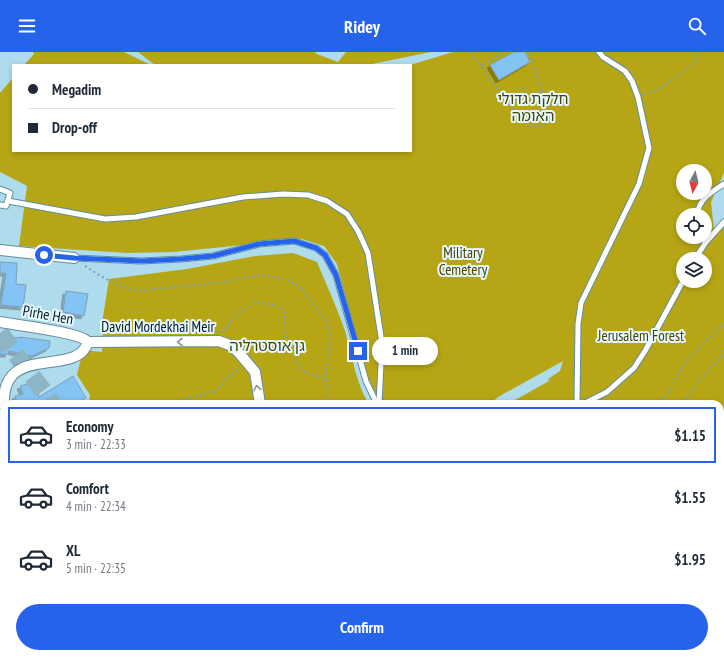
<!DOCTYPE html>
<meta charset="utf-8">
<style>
:root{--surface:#fff;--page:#f6f6f7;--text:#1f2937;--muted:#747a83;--line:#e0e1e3;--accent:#2563eb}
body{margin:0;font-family:"PT Sans Narrow","Noto Sans Hebrew",sans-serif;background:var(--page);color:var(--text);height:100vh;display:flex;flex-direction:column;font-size:15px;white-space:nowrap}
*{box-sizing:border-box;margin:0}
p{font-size:13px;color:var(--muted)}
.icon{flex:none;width:22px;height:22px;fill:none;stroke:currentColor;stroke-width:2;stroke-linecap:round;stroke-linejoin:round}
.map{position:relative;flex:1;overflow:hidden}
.panel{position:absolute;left:0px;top:348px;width:724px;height:258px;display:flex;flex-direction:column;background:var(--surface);border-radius:12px 12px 0 0;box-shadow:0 2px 6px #0003}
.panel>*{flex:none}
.top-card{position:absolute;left:12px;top:12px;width:400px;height:88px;border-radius:0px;box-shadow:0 2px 6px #0003;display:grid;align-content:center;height:88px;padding:0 16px;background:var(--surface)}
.needle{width:26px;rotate:187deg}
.fabs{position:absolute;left:676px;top:112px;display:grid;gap:8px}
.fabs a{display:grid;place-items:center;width:36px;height:36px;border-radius:50%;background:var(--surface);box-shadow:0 2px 6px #0003;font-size:20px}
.end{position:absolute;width:18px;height:18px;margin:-9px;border:5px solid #2563eb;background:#fff;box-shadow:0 0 0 2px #fff}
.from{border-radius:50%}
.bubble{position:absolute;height:28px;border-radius:14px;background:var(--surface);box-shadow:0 2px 6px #0003;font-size:13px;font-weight:800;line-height:28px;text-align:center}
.top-card b{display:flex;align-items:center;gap:14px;height:38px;font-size:15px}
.top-card b+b{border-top:1px solid var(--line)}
.top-card i{width:10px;height:10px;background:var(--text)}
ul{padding:7px 0 0;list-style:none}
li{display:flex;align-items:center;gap:12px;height:56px;margin:0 8px 6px;padding:0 8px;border:2px solid transparent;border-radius:0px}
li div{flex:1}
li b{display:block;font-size:15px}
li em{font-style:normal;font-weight:800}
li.current{border-color:var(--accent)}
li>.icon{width:36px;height:36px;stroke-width:1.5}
.cta{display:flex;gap:8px;margin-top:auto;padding:8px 16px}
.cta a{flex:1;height:46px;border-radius:24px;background:var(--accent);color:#fff;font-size:16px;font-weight:800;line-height:46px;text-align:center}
header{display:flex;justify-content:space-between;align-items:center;height:52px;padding:0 16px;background:var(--accent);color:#fff;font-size:18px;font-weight:800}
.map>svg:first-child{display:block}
.green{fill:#b6a616;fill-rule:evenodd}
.building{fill:#83c4f5;stroke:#7e9eb8;filter:url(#shadow)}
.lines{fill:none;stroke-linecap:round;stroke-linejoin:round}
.highway-tunnel{stroke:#8db5c3;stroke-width:18;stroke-dasharray:18 9;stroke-linecap:butt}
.lane-casing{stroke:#638e9d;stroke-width:7}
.street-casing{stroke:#638e9d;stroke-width:12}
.path{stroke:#7ba1ad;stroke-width:2;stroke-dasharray:2 3;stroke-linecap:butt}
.lane{stroke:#fff;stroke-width:5}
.street{stroke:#fff;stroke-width:10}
.oneway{stroke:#8f979a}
.route{stroke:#2563eb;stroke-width:5}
.labels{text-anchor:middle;stroke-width:4;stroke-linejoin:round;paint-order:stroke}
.park-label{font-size:15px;fill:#494204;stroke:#e6f8ff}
.street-label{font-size:15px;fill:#07181e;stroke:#e6f8ff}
</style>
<header><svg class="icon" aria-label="menu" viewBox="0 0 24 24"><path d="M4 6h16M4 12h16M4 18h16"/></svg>Ridey<svg class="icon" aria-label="search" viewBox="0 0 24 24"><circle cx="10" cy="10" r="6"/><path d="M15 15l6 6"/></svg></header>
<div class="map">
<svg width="724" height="606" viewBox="0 0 724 606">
<defs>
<filter id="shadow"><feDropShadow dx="-3" dy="3" stdDeviation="0" flood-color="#0004"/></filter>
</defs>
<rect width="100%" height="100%" fill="#aedcec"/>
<!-- green -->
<g class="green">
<path d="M33,0H124L151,13H24L34,2Z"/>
<path d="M138,0H315L317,2L338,10L346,0H431L367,13H155Z"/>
<path d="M453,0H724V121L711,150L714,179L724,170V606H251L236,604L233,606H0V604L4,602H720V352H508L549,329L548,327L560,319L563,309L498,345L490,352H382L368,328L337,212L324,194L302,187L173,200L127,201L19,194L27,134L0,120V41L13,26V99H411V13H410ZM683,119H705V141H683ZM683,163H705V185H683ZM683,207H705V229H683Z"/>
<path d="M293,201L317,210C326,232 337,255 345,279C352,302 356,332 369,352H89L90,343L77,323L83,298L102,300L103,265L109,227L187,217L255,204Z"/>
</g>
<!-- building -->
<g class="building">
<path d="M514,0H525L530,10L499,28L490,13Z"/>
<path d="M0,210L17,211L16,232L26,233L23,255L1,253L6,221H0Z"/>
<path d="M66,239L88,242L84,264L63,260Z"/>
<path d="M0,284L20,286V285L50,289L49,296L32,304L9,299L8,302H0Z"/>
<path d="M73,324L86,346L76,352H18L15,344L23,342L20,334L35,330L39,345Z"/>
</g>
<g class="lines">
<!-- highway-tunnel -->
<g class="highway-tunnel">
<path d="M0,281L53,352"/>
<path d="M144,602L146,606"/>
<path d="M182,602L185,606"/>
<path d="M232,602L235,606"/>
<path d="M288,602L292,606"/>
</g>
<!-- lane casing -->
<g class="lane-casing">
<g id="lane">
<path d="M0,137L10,141L6,154L0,153"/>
<path d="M8,149L105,167L136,165L243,145L283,142L308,143L327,149L347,162L358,179L368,201L382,291L379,352"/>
<path d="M697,163C699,147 711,140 724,132"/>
<path d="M700,185L706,190"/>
<path d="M74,206L141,209L181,207L213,204L259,192L294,189L316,196L325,203L336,223L366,329L377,352"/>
<path d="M695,207L706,190L724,170"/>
<path d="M577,352L578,272L581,251L639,132L649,96L638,45L632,29L625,19L603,5L599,0"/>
<path d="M583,352L607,340L634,316L645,299L683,229"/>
</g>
</g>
<!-- street casing -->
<g class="street-casing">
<g id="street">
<path d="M0,198L74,206"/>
<path d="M0,270C15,273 81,280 88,290"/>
<path d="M88,290L219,289L232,294L240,302L255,320L260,352"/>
<path d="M4,353C1,289 77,327 88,290"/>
<path d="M720,377L724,374"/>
</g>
</g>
<!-- path -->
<g class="path">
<path d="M470,0L481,14L505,0"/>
<path d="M479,11C490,26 516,67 532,74C539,76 544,72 549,68V56L538,28L530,0"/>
<path d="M523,35L527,45"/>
<path d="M644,43L659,37L699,8L696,0"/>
<path d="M516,49L542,39"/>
<path d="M85,214C102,225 117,235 137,239L225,230L259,223L277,225L293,231L302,238L327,270L330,282L326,327"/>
<path d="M219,280L228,275L235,263L256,250L278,254L285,260V282L294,296L296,310L305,321L326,327L329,352"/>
<path d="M166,352L216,339L228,325L240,316"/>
<path d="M658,352L668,341L685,311L724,270"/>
<path d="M683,352L698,330L719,307L724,296"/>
<path d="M0,378L4,377"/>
<path d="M720,483L724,480"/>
<path d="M720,580L724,577"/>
<path d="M421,602L427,605L456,604L460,602"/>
<path d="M663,602L664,606"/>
<path d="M393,606L398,602"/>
<path d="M636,606L646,602"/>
</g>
<!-- lane -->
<use href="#lane" class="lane"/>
<!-- street -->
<use href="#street" class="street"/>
</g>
<!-- one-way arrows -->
<defs><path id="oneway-chevron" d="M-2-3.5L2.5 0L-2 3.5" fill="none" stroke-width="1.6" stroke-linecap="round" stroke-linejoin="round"/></defs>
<g class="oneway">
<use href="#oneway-chevron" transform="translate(180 290) rotate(180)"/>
<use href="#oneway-chevron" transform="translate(257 336) rotate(-100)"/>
</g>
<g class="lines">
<!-- route -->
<path class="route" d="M44,203L74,206L142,209L181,207L213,204L259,192L294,189L316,196L325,203L336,223L358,299"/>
</g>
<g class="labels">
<!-- park labels -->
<g class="park-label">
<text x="533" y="52">חלקת גדולי<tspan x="533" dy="17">האומה</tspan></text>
<text x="463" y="206">Military<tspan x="463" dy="17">Cemetery</tspan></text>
<text x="641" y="289">Jerusalem Forest</text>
<text x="267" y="299">גן אוסטרליה</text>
</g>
<!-- street labels -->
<g class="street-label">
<text transform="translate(48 263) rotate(10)" y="5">Pirhe Hen</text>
<text x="158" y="280">David Mordekhai Meir</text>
</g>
</g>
</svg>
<div class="fabs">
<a><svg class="needle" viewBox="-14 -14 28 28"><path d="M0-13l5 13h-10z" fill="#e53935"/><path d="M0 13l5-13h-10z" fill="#747a83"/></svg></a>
<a><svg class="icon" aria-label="locate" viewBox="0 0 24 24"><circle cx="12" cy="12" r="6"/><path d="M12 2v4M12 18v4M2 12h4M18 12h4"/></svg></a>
<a><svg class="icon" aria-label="layers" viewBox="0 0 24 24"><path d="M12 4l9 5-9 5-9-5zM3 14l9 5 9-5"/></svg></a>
</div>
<i class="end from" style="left:44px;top:203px"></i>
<i class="end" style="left:358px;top:299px"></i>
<div class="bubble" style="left:372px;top:285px;width:66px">1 min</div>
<div class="top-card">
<b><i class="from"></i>Megadim</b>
<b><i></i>Drop-off</b>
</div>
<section class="panel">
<ul>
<li class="current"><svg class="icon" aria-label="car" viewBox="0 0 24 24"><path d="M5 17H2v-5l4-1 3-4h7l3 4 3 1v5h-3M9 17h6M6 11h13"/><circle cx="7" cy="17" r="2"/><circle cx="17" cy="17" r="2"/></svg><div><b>Economy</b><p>3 min · 22:33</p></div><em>$1.15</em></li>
<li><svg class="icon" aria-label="car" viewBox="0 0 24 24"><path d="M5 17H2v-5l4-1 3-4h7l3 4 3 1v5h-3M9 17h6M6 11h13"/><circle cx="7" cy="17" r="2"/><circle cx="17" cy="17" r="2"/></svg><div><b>Comfort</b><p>4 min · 22:34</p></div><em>$1.55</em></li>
<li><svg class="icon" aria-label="car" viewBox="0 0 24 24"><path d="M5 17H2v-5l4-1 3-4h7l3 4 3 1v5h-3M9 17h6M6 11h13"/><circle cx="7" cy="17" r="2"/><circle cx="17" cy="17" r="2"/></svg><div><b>XL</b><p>5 min · 22:35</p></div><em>$1.95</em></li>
</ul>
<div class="cta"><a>Confirm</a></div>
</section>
</div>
